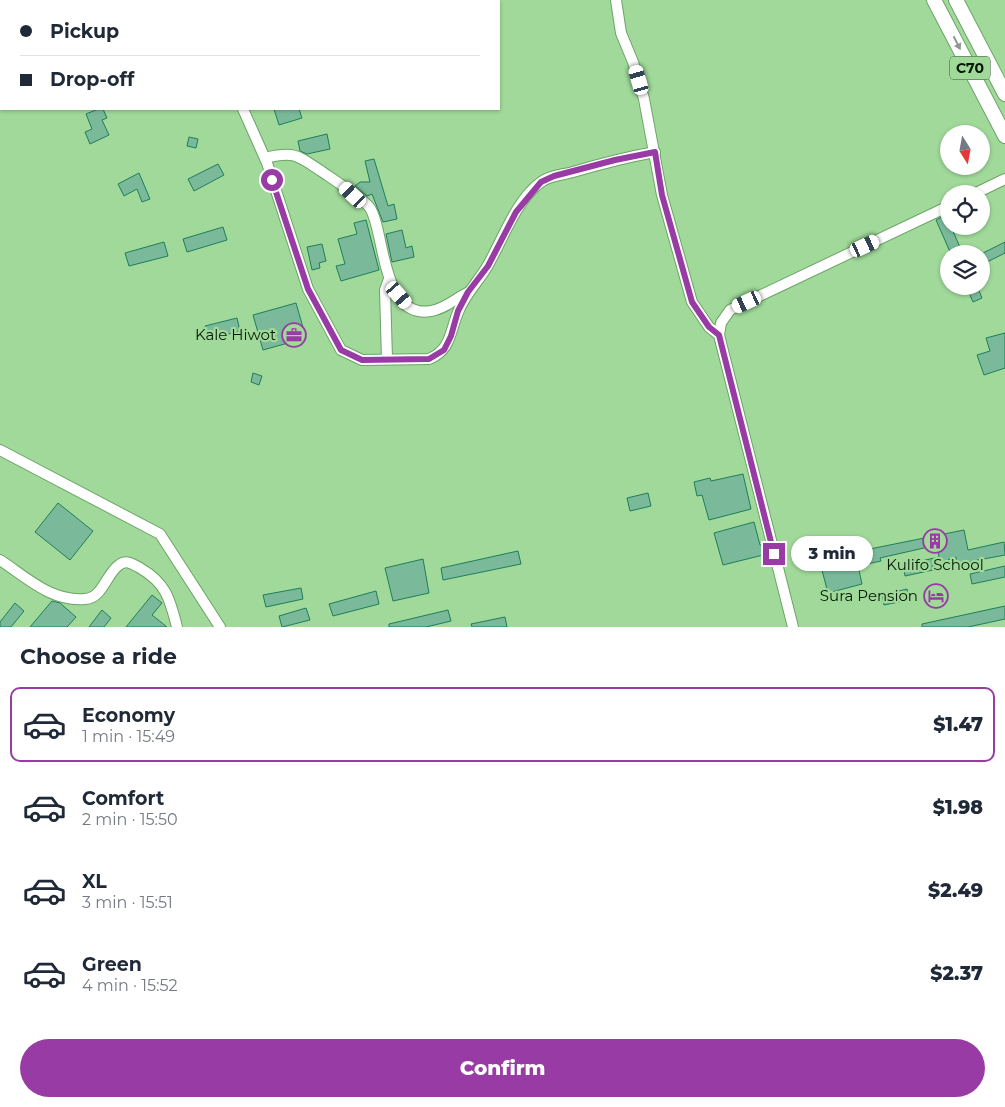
<!DOCTYPE html>
<meta charset="utf-8">
<style>
:root{--surface:#fff;--page:#f6f6f7;--text:#1f2937;--muted:#747a83;--line:#e0e1e3;--accent:#983ba5}
body{margin:0;font-family:Montserrat,sans-serif;background:var(--page);color:var(--text);height:100vh;display:flex;flex-direction:column;font-size:19px;white-space:nowrap}
*{box-sizing:border-box;margin:0}
p{font-size:16px;color:var(--muted)}
.icon{flex:none;width:28px;height:28px;fill:none;stroke:currentColor;stroke-width:2;stroke-linecap:round;stroke-linejoin:round}
.map{position:relative;height:627px;overflow:hidden}
.drawer{display:flex;flex-direction:column;background:var(--surface);flex:1}
.drawer>*{flex:none}
.top-card{position:absolute;left:0px;top:0px;width:500px;height:110px;box-shadow:0 1px 4px #0004;display:grid;align-content:center;height:110px;padding:0 20px;background:var(--surface)}
.needle{width:32px;rotate:169deg}
.controls{position:absolute;left:940px;top:125px;display:grid;gap:10px}
.controls a{display:grid;place-items:center;width:50px;height:50px;border-radius:50%;background:var(--surface);box-shadow:0 1px 4px #0004;font-size:25px}
.end{position:absolute;width:22px;height:22px;margin:-11px;border:6px solid #983ba5;background:#fff;box-shadow:0 0 0 2px #fff}
.from{border-radius:50%}
.bubble{position:absolute;height:35px;border-radius:18px;background:var(--surface);box-shadow:0 1px 4px #0004;font-size:16px;font-weight:800;line-height:35px;text-align:center}
.car{position:absolute;width:15px;height:30px;margin:-15px -8px;border-radius:6px;box-shadow:0 0 4px 1px #0007;background:linear-gradient(#fff 24%,#345 0 40%,#fff 0 76%,#345 0 86%,#fff 0)}
.top-card b{display:flex;align-items:center;gap:18px;height:48px;font-size:19px}
.top-card b+b{border-top:1px solid var(--line)}
.top-card i{width:12px;height:12px;background:var(--text)}
ul{padding:0;list-style:none}
li{display:flex;align-items:center;gap:15px;height:75px;margin:0 10px 8px;padding:0 10px;border:2px solid transparent;border-radius:10px}
li div{flex:1}
li b{display:block;font-size:19px}
li em{font-style:normal;font-weight:800}
li.current{border-color:var(--accent)}
li>.icon{width:45px;height:45px;stroke-width:1.5}
h2{padding:0 20px;font-size:22px;line-height:60px}
.primary-button{display:flex;gap:10px;margin-top:auto;padding:10px 20px}
.primary-button a{flex:1;height:58px;border-radius:30px;background:var(--accent);color:#fff;font-size:20px;font-weight:800;line-height:58px;text-align:center}
.map>svg:first-child{display:block}
.building{fill:#7aba9a;stroke:#1e7e59}
.lines{fill:none;stroke-linecap:round;stroke-linejoin:round}
.minor-casing{stroke:#6ca467;stroke-width:12}
.highway-casing{stroke:#6ca467;stroke-width:16}
.minor{stroke:#fff;stroke-width:10}
.highway{stroke:#fff;stroke-width:14}
.oneway{fill:#8e988e}
.route{stroke:#983ba5;stroke-width:6}
.labels{text-anchor:middle;stroke-width:4.5;stroke-linejoin:round;paint-order:stroke}
.shield{fill:#a0d99a;stroke:#335330;stroke-width:1}
.shield-label{font-size:14px;font-weight:bold;fill:#041903}
.poi-label{font-size:15px;fill:#041903;stroke:#a0d99a;text-anchor:end}
</style>
<div class="map">
<svg width="1005" height="627" viewBox="0 0 1005 627">
<rect width="100%" height="100%" fill="#a0d99a"/>
<!-- building -->
<g class="building">
<path d="M98,109H103L107,118L102,120L109,135L90,144L85,132L92,129L86,114Z"/>
<path d="M274,109H299L302,118L279,125Z"/>
<path d="M327,134L330,149L307,154L300,151L298,141Z"/>
<path d="M189,137L198,139L196,148L187,146Z"/>
<path d="M374,159L388,206L394,204L397,219L383,222L372,194L367,196L355,186L360,182H370L365,161Z"/>
<path d="M218,164L224,175L194,191L188,179Z"/>
<path d="M139,173L150,199L142,202L137,189L124,196L118,184Z"/>
<path d="M946,215L962,252L957,254H951L936,220Z"/>
<path d="M366,220L379,270L341,281L336,266L345,264L338,239L357,234L354,223Z"/>
<path d="M223,227L227,240L187,252L183,239Z"/>
<path d="M402,230L406,248L412,246L414,257L392,262L386,234Z"/>
<path d="M164,242L168,256L129,266L125,253Z"/>
<path d="M1005,242V253L981,265V254Z"/>
<path d="M322,244L326,261L319,263L320,268L312,270L307,247Z"/>
<path d="M966,286H977L982,298L973,302Z"/>
<path d="M296,303L306,338L263,350L253,315Z"/>
<path d="M237,318L240,331L209,339L205,326Z"/>
<path d="M1005,333V368L984,375L977,355L990,351L986,338Z"/>
<path d="M253,373L262,376L259,385L251,382Z"/>
<path d="M743,474L751,509L709,520L702,495L697,496L694,482L710,478L711,481Z"/>
<path d="M648,493L651,506L630,511L627,498Z"/>
<path d="M58,503L93,531L70,560L35,532Z"/>
<path d="M754,522L760,545L765,544L767,554L723,565L714,533Z"/>
<path d="M964,530L968,550L1004,542L1005,555L957,564L956,557L932,566L933,570L905,576L903,565L939,557L937,545L880,558L881,561L858,566L862,584L828,593L819,559L854,550L855,552Z"/>
<path d="M518,551L521,564L443,580L441,568Z"/>
<path d="M423,559L429,593L393,601L385,568Z"/>
<path d="M1005,566V577L972,584L970,574Z"/>
<path d="M301,588L303,599L266,607L263,595Z"/>
<path d="M907,589L909,600L884,605L882,595Z"/>
<path d="M376,591L379,604L333,616L329,604Z"/>
<path d="M152,595L162,603L152,615L167,627H126Z"/>
<path d="M52,601L60,603L76,617L67,627H30Z"/>
<path d="M15,603L24,611L11,627H0V622Z"/>
<path d="M1005,606V619L968,627H922V624Z"/>
<path d="M306,608L310,620L282,627L279,616Z"/>
<path d="M102,610L111,618L104,627H89Z"/>
<path d="M448,610L451,621L426,627H389V624Z"/>
<path d="M505,617L507,627H472L471,624Z"/>
</g>
<g class="lines">
<!-- minor casing -->
<g class="minor-casing">
<g id="minor">
<path d="M139,0L141,1"/>
<path d="M207,0V1"/>
<path d="M261,0L264,1"/>
<path d="M616,0L621,33L633,62L644,99L662,195L692,302L709,327L719,335"/>
<path d="M311,1L313,0"/>
<path d="M243,109L267,163L308,289L341,350L362,360L429,359C452,350 450,329 459,310C466,293 479,281 488,265C503,239 516,200 541,182C550,175 563,175 573,172C600,164 627,157 655,152"/>
<path d="M265,158C294,151 297,155 321,171C331,178 364,199 370,208C385,231 381,320 431,311C445,309 456,298 469,292"/>
<path d="M974,194L1005,179"/>
<path d="M387,359L385,290L389,279"/>
<path d="M0,450L160,534L220,627"/>
<path d="M0,560C26,577 51,602 85,599C103,598 106,574 119,565C126,559 133,564 140,568C166,583 170,599 177,627"/>
<path d="M793,627L719,335L721,323L730,310L949,206"/>
</g>
</g>
<!-- highway casing -->
<g class="highway-casing">
<g id="highway">
<path d="M934,0L1005,136"/>
<path d="M956,0L1005,94"/>
</g>
</g>
<!-- minor -->
<use href="#minor" class="minor"/>
<!-- highway -->
<use href="#highway" class="highway"/>
</g>
<!-- one-way arrows -->
<defs><path id="oneway-solid" d="M-6-.8H1V-3.2L6.5 0L1 3.2V.8H-6Z" transform="scale(1.25)"/></defs>
<use class="oneway" href="#oneway-solid" transform="translate(957 43) rotate(63)"/>
<g class="lines">
<!-- route -->
<path class="route" d="M272,180L308,289L341,350L362,360L429,359L444,350L451,336L458,311L468,292L488,266L516,212L541,182L554,176L615,160L655,152L662,195L692,302L709,327L719,335L774,554"/>
</g>
<!-- icons -->
<defs>
<g id="office-ring" transform="scale(1.25)"><circle r="9.5" fill="#a0d99a" stroke="#983ba5" stroke-width="1.5"/><path d="M-6-3h4V-5.5h4V-3h4V5H-6ZM-1-4.5V-3h2v-1.5ZM-6 0V1H6V0Z" fill="#983ba5"/></g>
<g id="building-ring" transform="scale(1.25)"><circle r="9.5" fill="#a0d99a" stroke="#983ba5" stroke-width="1.5"/><path d="M-4-6H4V6H1V3H-1V6H-4ZM-2.5-4.3h1.7v1.8h-1.7ZM.8-4.3h1.7v1.8H.8ZM-2.5-1h1.7V.8h-1.7ZM.8-1h1.7V.8H.8Z" fill="#983ba5"/></g>
<g id="hotel-ring" transform="scale(1.25)"><circle r="9.5" fill="#a0d99a" stroke="#983ba5" stroke-width="1.5"/><path d="M-6-4.5h1.5V1H6V5H4.5V3h-9V5H-6ZM-4 0a1.8 1.8 0 1 1 3.6 0ZM.5 0V-2.5h3Q6-2.5 6 0Z" fill="#983ba5"/></g>
</defs>
<g fill-rule="evenodd">
<use href="#office-ring" x="294" y="335"/>
<use href="#building-ring" x="935" y="541"/>
<use href="#hotel-ring" x="936" y="596"/>
</g>
<g class="labels">
<!-- shield labels -->
<rect class="shield" x="950" y="56.5" width="40" height="23" rx="4"/>
<g class="shield-label">
<text x="970" y="73">C70</text>
</g>
<!-- poi labels -->
<g class="poi-label">
<text x="276" y="340">Kale Hiwot</text>
<text x="935" y="570" text-anchor="middle">Kulifo School</text>
<text x="918" y="601">Sura Pension</text>
</g>
</g>
</svg>
<div class="controls">
<a><svg class="needle" viewBox="-14 -14 28 28"><path d="M0-13l5 13h-10z" fill="#e53935"/><path d="M0 13l5-13h-10z" fill="#747a83"/></svg></a>
<a><svg class="icon" aria-label="locate" viewBox="0 0 24 24"><circle cx="12" cy="12" r="6"/><path d="M12 2v4M12 18v4M2 12h4M18 12h4"/></svg></a>
<a><svg class="icon" aria-label="layers" viewBox="0 0 24 24"><path d="M12 4l9 5-9 5-9-5zM3 14l9 5 9-5"/></svg></a>
</div>
<i class="end from" style="left:272px;top:180px"></i>
<i class="end" style="left:774px;top:554px"></i>
<div class="bubble" style="left:791px;top:536px;width:82px">3 min</div>
<i class="car" style="left:639px;top:80px;rotate:344deg"></i>
<i class="car" style="left:353px;top:195px;rotate:313deg"></i>
<i class="car" style="left:865px;top:246px;rotate:65deg"></i>
<i class="car" style="left:399px;top:295px;rotate:139deg"></i>
<i class="car" style="left:747px;top:302px;rotate:245deg"></i>
<div class="top-card">
<b><i class="from"></i>Pickup</b>
<b><i></i>Drop-off</b>
</div>
</div>
<section class="drawer">
<h2>Choose a ride</h2>
<ul>
<li class="current"><svg class="icon" aria-label="car" viewBox="0 0 24 24"><path d="M5 17H2v-5l4-1 3-4h7l3 4 3 1v5h-3M9 17h6M6 11h13"/><circle cx="7" cy="17" r="2"/><circle cx="17" cy="17" r="2"/></svg><div><b>Economy</b><p>1 min · 15:49</p></div><em>$1.47</em></li>
<li><svg class="icon" aria-label="car" viewBox="0 0 24 24"><path d="M5 17H2v-5l4-1 3-4h7l3 4 3 1v5h-3M9 17h6M6 11h13"/><circle cx="7" cy="17" r="2"/><circle cx="17" cy="17" r="2"/></svg><div><b>Comfort</b><p>2 min · 15:50</p></div><em>$1.98</em></li>
<li><svg class="icon" aria-label="car" viewBox="0 0 24 24"><path d="M5 17H2v-5l4-1 3-4h7l3 4 3 1v5h-3M9 17h6M6 11h13"/><circle cx="7" cy="17" r="2"/><circle cx="17" cy="17" r="2"/></svg><div><b>XL</b><p>3 min · 15:51</p></div><em>$2.49</em></li>
<li><svg class="icon" aria-label="car" viewBox="0 0 24 24"><path d="M5 17H2v-5l4-1 3-4h7l3 4 3 1v5h-3M9 17h6M6 11h13"/><circle cx="7" cy="17" r="2"/><circle cx="17" cy="17" r="2"/></svg><div><b>Green</b><p>4 min · 15:52</p></div><em>$2.37</em></li>
</ul>
<div class="primary-button"><a>Confirm</a></div>
</section>
